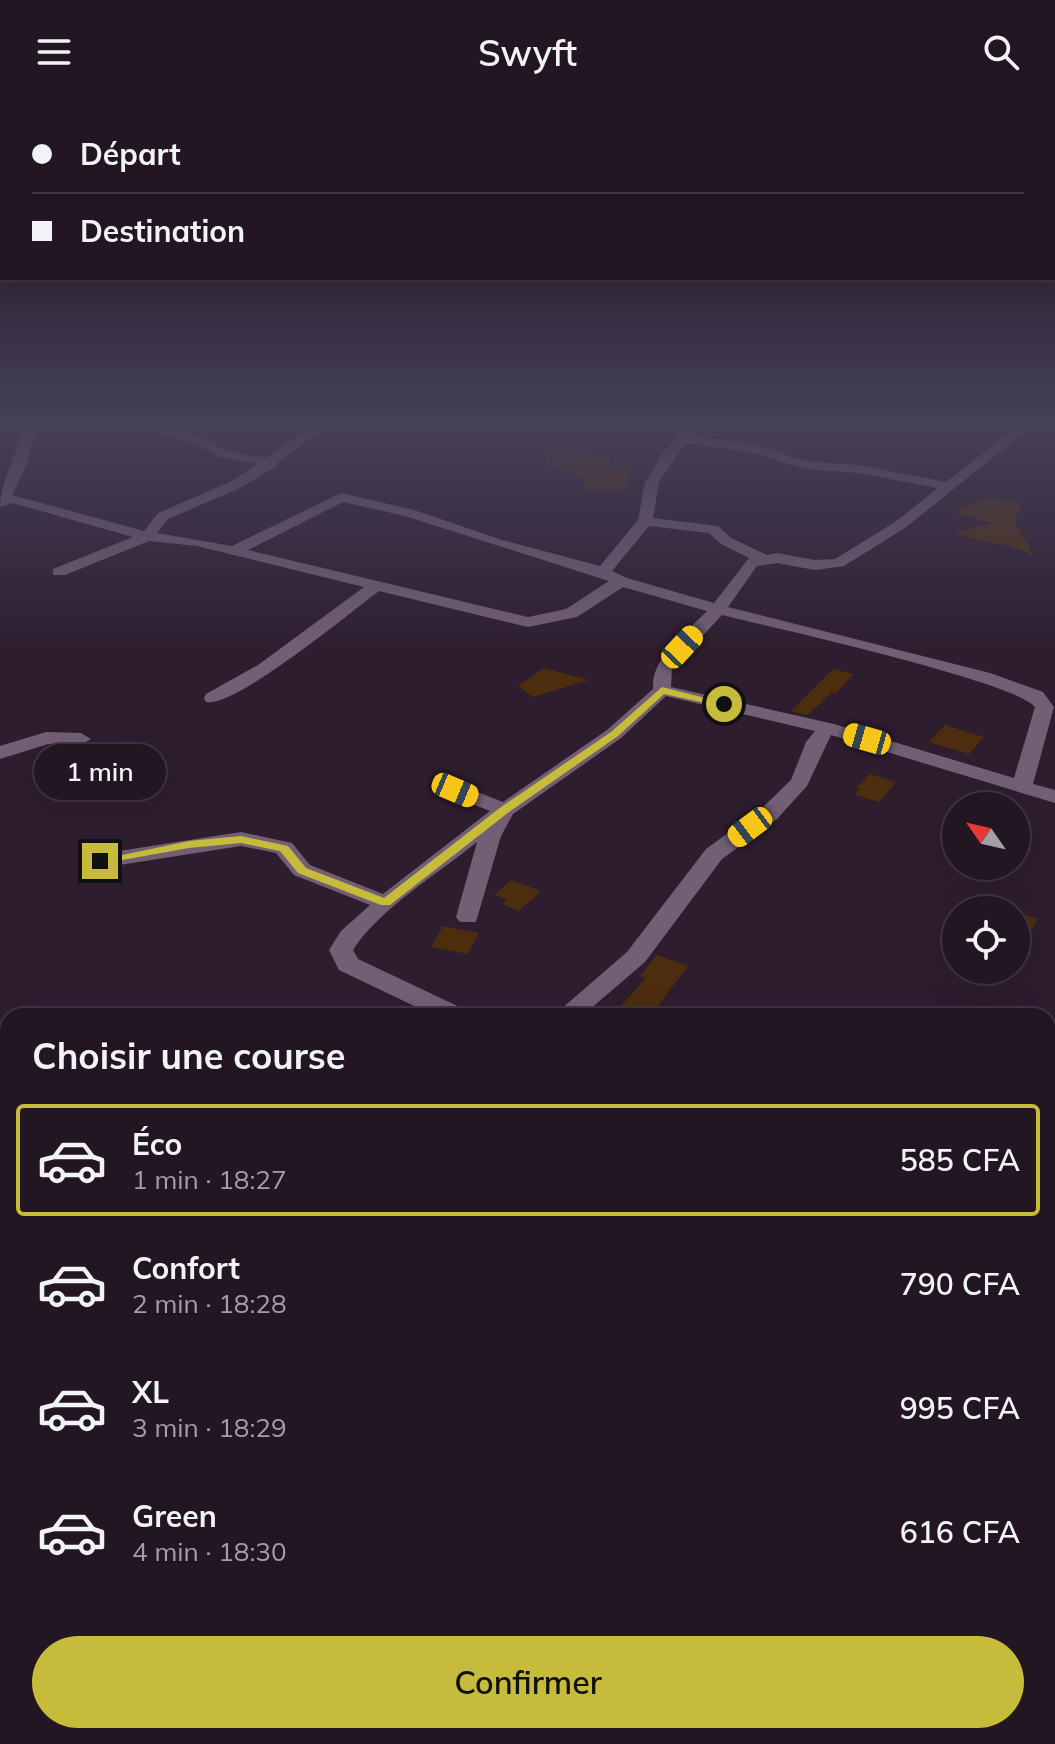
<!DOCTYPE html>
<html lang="fr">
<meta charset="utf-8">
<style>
:root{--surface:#221623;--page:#2a1f2b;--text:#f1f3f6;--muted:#a29fa6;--line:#3f3541;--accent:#c7bb3b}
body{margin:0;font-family:Mulish,sans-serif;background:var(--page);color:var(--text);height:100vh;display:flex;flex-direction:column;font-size:30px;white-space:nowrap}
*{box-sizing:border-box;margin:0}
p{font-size:26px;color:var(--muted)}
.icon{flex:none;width:44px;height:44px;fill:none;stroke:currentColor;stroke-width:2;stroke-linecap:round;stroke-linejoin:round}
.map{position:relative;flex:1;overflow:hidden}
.panel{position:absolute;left:0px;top:904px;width:1056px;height:736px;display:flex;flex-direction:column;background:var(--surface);border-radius:24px 24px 0 0;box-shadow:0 8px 32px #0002,0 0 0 2px var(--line)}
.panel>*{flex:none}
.guide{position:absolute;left:0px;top:0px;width:1056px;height:176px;box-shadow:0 8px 32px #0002,0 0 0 2px var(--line);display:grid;align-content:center;height:176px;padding:0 32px;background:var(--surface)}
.needle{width:52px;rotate:304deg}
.controls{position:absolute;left:942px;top:688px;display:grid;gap:16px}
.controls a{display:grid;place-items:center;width:88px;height:88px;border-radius:50%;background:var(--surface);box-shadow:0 8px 32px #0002,0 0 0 2px var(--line);font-size:40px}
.end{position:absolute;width:36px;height:36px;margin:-18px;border:10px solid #c7bb3b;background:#111;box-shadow:0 0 0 4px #111}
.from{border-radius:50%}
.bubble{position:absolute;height:56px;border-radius:28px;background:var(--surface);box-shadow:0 8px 32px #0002,0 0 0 2px var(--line);font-size:26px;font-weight:600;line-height:56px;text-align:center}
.car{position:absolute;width:24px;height:48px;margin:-24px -12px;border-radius:10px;box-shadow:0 0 6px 2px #0007;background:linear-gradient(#f5c518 24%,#345 0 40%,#f5c518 0 76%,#345 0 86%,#f5c518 0)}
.guide b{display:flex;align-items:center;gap:28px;height:76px;font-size:30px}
.guide b+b{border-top:2px solid var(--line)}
.guide i{width:20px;height:20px;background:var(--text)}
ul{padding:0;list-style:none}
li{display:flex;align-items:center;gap:24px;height:112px;margin:0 16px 12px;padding:0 16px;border:4px solid transparent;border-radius:8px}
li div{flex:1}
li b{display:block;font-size:30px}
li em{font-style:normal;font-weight:600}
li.on{border-color:var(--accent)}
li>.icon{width:72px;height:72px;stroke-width:1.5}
h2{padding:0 32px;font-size:36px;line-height:96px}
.action{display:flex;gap:16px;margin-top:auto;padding:16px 32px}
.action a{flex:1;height:92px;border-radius:48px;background:var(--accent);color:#111;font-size:32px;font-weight:600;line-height:92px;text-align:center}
header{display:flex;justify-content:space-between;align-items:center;height:104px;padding:0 32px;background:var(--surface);font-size:36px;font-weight:600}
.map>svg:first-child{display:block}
.building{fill:#4c2e0f}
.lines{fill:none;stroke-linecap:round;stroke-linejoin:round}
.minor{fill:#725f74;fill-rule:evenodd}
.route{fill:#c7bb3b}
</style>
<header><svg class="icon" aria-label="menu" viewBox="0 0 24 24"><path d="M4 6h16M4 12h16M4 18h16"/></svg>Swyft<svg class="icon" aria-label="search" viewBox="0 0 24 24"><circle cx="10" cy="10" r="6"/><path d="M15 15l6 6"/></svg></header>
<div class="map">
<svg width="1055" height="1640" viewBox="0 0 1055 1640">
<rect width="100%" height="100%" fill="#2e1d2f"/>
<!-- building -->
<g class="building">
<path d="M562,340L611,355L609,362L630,366L624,387L583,385L586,373L545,361L547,353L541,352Z"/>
<path d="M990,394L1022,399L1014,416L1034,452L1006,440L1003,442L953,429L993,419L953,408Z"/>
<path d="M544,564L589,576L533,593L518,582Z"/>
<path d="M833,565L854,570L836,589L832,588L808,611L791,607Z"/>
<path d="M945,621L984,633L969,650L929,638Z"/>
<path d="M870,670L896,678L879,698L855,691L860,685L856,684Z"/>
<path d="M511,776L541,787L519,807L502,800L507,796L494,791Z"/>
<path d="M1016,808L1038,815L1016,851Z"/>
<path d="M443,822L479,829L468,850L431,843Z"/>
<path d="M657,851L688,862L650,912H612L646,874L640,872Z"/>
</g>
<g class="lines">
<!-- minor -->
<g class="minor">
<path d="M25,321H37L26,362L12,391L144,427L158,409L230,378L257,360L219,353L195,339L130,321H153L199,332L228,347L266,354L314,321H329L278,358L277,362L240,384L168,415L157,429L232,442L341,389L414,406L502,436L600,462L638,416L645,378L665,346L684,326L695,321H712L692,332L757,341L806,357L858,361L946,378L1019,321H1033L905,424L844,462L815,466L777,459L757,462L728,503L990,569L1043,588L1054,603L1033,680L1055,686V699L831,631L807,682L777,715L722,755L645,858L582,912H553L627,848L706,745L761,705L791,676L806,638L815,627L666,592L621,634L513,710L501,732L476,818H460L456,813L477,738C439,769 379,805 353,846L358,855L466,906L470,912H435L339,866L329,846L341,827L370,801L294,771L276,749L241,742L100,764L89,757L100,750L241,728L292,739L310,761L383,790L490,707L448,690L445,686L448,682H462L503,698L607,626L653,585C651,553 686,529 707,507L623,483L577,513L528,523L379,487C352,507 234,605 206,598L204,594L206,590L258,561L364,483L197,442L149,437L65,471H53V465L133,433L13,399L0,403C0,380 18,346 25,321ZM686,339L755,349L805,365L858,369L938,384L895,418L835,455L815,456L777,449L767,451L731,434L718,422L653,414L659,378ZM343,398L405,412L609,477L566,505L528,513L248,446ZM649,422L709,429L721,440L749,454L714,499L627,474L612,467ZM722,511C770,523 1014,577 1035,603L1014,674L834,620L671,583L672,565Z"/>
<path d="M46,628L81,629L91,635L81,641L48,640L0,655V642Z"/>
<path d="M1055,1112V1151L1048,1154V1114Z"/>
<path d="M8,1560V1610L0,1613V1563Z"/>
<path d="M783,1632H827L823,1640H779Z"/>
</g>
</g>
<!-- sky -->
<linearGradient id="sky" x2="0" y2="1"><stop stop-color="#19101a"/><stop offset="0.58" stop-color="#464058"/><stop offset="1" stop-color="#464058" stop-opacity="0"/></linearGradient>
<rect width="1055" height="551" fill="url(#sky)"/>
<!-- route -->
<path class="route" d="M662,583L729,600L724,603L664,590L618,632L509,708L390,801H381L298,769L280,747L241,739L189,744L100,760L94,757L189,737L241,732L288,742L306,764L384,794L501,703L611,628Z"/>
</svg>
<div class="controls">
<a><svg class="needle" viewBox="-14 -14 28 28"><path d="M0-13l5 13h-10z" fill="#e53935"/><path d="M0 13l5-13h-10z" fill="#a29fa6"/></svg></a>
<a><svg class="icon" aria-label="locate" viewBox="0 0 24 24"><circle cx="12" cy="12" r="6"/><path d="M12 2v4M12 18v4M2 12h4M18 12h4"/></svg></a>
</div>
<i class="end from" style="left:724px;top:600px"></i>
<i class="end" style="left:100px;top:757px"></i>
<div class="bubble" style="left:34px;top:640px;width:132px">1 min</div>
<i class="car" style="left:682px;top:543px;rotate:43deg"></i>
<i class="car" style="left:867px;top:635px;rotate:286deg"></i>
<i class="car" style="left:455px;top:686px;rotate:113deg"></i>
<i class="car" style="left:750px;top:723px;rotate:233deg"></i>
<div class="guide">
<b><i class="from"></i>Départ</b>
<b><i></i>Destination</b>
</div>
<section class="panel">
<h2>Choisir une course</h2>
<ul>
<li class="on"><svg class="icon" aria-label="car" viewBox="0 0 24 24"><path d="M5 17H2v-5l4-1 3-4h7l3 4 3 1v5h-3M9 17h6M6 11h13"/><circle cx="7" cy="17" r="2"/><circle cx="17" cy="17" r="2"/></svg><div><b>Éco</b><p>1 min · 18:27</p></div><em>585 CFA</em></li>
<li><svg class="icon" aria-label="car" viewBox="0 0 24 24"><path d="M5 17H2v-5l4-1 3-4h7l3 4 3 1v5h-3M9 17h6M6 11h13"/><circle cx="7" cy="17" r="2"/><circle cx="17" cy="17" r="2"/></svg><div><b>Confort</b><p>2 min · 18:28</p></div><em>790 CFA</em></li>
<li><svg class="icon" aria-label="car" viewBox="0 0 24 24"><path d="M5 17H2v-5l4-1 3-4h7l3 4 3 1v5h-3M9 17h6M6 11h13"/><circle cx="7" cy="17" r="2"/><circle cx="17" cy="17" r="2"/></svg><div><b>XL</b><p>3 min · 18:29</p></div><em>995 CFA</em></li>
<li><svg class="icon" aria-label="car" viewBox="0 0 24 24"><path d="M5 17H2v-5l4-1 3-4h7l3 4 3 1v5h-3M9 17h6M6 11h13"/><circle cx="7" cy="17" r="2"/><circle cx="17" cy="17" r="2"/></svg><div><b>Green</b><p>4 min · 18:30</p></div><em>616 CFA</em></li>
</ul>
<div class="action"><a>Confirmer</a></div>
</section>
</div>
